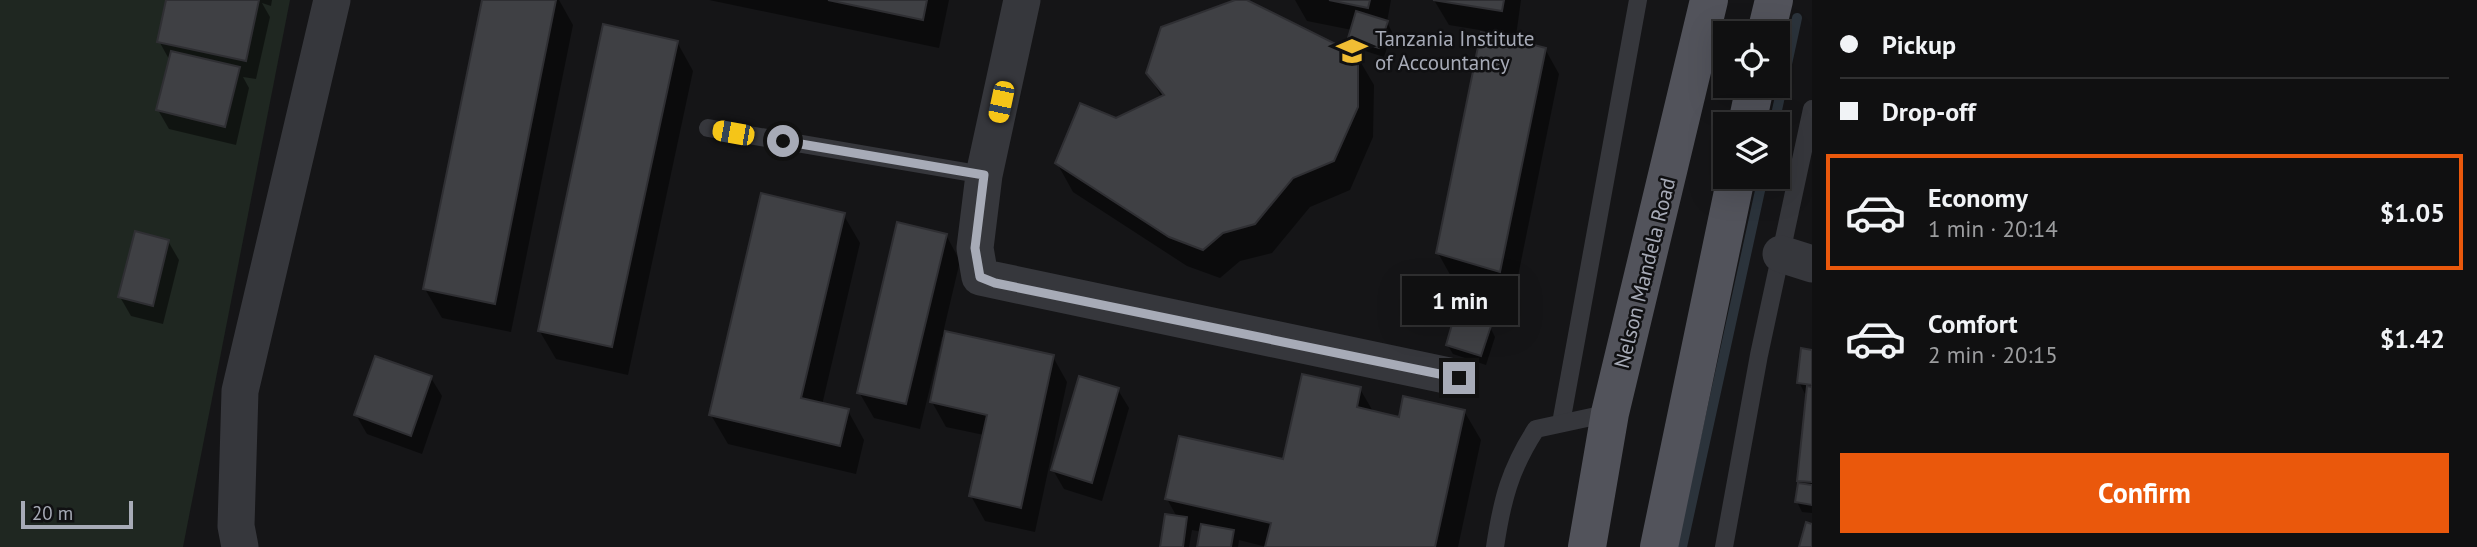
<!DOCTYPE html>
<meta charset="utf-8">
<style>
:root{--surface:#101011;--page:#19191a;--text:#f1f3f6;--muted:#9c9d9f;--line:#303031;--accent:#ea580c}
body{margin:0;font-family:"PT Sans",sans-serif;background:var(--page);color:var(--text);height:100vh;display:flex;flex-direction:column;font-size:26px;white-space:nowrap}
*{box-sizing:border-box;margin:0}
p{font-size:23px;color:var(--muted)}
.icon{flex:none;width:38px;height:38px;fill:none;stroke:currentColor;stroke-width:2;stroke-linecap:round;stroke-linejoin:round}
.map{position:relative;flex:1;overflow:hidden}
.side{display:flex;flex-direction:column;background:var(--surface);width:665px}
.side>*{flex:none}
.hud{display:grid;align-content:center;height:154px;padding:0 28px;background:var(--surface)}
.controls{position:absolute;left:1713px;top:21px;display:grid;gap:14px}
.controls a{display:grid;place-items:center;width:77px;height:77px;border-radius:0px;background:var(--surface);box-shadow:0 7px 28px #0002,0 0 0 2px var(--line);font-size:35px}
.scale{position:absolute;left:21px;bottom:18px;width:112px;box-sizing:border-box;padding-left:7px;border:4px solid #a7abb7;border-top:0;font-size:19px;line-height:24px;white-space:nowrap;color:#a7abb7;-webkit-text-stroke:5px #101012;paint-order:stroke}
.end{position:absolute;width:32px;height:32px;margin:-16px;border:9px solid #a7abb7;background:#111;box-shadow:0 0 0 4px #111}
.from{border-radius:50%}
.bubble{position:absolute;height:49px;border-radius:0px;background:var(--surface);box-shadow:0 7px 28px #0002,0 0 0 2px var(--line);font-size:23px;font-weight:700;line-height:49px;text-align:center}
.car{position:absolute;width:21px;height:42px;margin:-21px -10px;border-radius:9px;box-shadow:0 0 5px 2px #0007;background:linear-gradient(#f5c518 24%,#345 0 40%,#f5c518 0 76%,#345 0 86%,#f5c518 0)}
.hud b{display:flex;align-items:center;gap:24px;height:66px;font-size:26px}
.hud b+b{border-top:2px solid var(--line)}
.hud i{width:18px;height:18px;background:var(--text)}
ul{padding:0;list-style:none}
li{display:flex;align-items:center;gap:21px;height:116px;margin:0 14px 10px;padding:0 14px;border:4px solid transparent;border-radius:0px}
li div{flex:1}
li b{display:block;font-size:26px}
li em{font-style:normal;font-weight:700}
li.on{border-color:var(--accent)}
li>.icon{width:63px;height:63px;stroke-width:1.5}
.cta{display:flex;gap:14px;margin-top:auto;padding:14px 28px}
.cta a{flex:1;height:80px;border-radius:0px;background:var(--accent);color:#fff;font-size:28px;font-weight:700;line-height:80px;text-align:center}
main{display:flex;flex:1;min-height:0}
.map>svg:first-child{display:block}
.green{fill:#1f2721}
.shadow{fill:#0007}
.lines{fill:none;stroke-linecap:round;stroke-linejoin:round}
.stream{stroke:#2b333b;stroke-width:10}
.building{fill:#3f4044;stroke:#2f2f33;stroke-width:2}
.lane{stroke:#36373c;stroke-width:18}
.street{stroke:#36373c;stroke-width:37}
.primary{stroke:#52535b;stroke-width:38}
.route{stroke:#a7abb7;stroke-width:9}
.labels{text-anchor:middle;stroke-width:5;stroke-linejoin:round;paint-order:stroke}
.poi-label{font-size:21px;fill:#a7abb7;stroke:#101012;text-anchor:start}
.street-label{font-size:21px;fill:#a7abb7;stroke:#101012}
</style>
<main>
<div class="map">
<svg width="1812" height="547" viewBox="0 0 1812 547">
<rect width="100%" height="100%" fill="#151517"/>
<!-- green -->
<path class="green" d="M0,0H290L183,547H0Z"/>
<!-- shadow -->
<g class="shadow">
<path d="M168,0H272L271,6L262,3L270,17L256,79L243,77L249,88L236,145L169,129L158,110L170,61L159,41Z"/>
<path d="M483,0H559L573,25L511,332L442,318L425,289Z"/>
<path d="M709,0H949L939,48Z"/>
<path d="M1240,0L1357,56L1374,85L1373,137L1350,190L1310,207L1272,253L1240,261L1220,278L1187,266L1073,192L1057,163L1117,120L1162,98L1148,73Z"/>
<path d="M1295,0H1391L1387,22L1392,32L1384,57L1356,48L1350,38L1352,30L1307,21Z"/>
<path d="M1434,0H1521L1516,36L1449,25Z"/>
<path d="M677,42L693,71L628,375L556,359L539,330Z"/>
<path d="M1545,49L1559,74L1514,296L1452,278L1438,253Z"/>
<path d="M843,214L860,243L822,405L848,411L864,440L856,474L728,444L711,415Z"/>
<path d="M946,235L960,261L943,333L1053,357L1067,382L1035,532L985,521L971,496L984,435L946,427L932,402L945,338L942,337L920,429L874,418L859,392Z"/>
<path d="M168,241L179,260L163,324L131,316L120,297Z"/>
<path d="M1490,327L1495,337L1486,365L1453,354L1447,344Z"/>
<path d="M1812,352V513L1802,512L1797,502L1807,398L1799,382Z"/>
<path d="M431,378L442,396L422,454L367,434L356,415Z"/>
<path d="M1360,389L1374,413L1400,419L1464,411L1481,440L1458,547H1267L1239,540L1238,547H1199L1202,532L1192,530L1189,547H1161L1177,517L1167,499L1285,461Z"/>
<path d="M1118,390L1129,408L1102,501L1064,489L1053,470Z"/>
</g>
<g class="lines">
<!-- stream -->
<g class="stream">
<path d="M1774,124L1797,18"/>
<path d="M1682,547L1763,177"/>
</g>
</g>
<!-- building -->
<g class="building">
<path d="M166,0H259L246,61L157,42Z"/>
<path d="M482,0H556L495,304L423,289Z"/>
<path d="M828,0H927L923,20Z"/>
<path d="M1235,0H1247L1358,55V107L1334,161L1293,178L1255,224L1223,233L1203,250L1169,237L1055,163L1080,103L1116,118L1164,95L1146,73L1161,27Z"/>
<path d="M1329,0H1370L1368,8Z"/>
<path d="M1433,0H1504L1502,11Z"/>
<path d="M1356,11L1388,21L1379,48L1348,38Z"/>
<path d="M603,24L678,41L612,347L538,331Z"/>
<path d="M1481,32L1546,48L1500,272L1436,253Z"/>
<path d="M171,51L240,67L225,127L156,110Z"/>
<path d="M761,193L845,213L801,398L849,409L840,446L709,415Z"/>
<path d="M897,222L947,234L906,404L857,393Z"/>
<path d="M135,231L169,240L153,306L118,297Z"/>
<path d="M1455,314L1491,326L1481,356L1446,345Z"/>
<path d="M945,331L1054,355L1021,508L969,496L987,415L930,402Z"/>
<path d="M1801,348L1812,350V385L1797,383Z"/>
<path d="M375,356L432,376L411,436L354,415Z"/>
<path d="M1302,374L1361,387L1357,407L1399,417L1403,396L1465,410L1435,547H1265L1271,523L1165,499L1179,436L1283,459Z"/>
<path d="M1079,376L1119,388L1092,483L1051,470Z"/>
<path d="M1807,386L1812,387V482L1797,481Z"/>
<path d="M1798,483L1812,485V505L1795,502Z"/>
<path d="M1165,514L1187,517L1183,547H1160Z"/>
<path d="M1806,522L1812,524V547H1799Z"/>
<path d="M1201,524L1234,530L1231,547H1197Z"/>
</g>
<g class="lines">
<!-- lane -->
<g class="lane">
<path d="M708,128L984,175"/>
<path d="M1561,423L1638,0"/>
<path d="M1495,547C1502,500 1510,469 1536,429L1610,413"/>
<path d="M1724,547L1759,355L1812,109"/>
</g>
<!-- street -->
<g class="street">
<path d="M1022,0L984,175L975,248L980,277L1459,378"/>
<path d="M1781,254L1812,264"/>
<path d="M240,547L236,526L240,391L332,0"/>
</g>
<!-- primary -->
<g class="primary">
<path d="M1766,33L1774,0"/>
<path d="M1747,124L1755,86"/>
<path d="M1587,547L1610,413L1709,0"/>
<path d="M1659,547L1736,177"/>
</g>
</g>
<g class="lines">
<!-- route -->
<path class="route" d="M783,141L984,175L975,248L980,277L995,283L1459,378"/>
</g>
<!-- icons -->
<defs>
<g id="university-bare" transform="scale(2.415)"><path d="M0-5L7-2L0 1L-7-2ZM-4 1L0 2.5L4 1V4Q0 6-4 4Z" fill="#f0bd34" stroke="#101012" stroke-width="2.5" paint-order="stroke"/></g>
</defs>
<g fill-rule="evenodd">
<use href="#university-bare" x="1352" y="51"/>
</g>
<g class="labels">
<!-- poi labels -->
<g class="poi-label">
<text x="1375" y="46">Tanzania Institute<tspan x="1375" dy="24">of Accountancy</tspan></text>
</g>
<!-- street labels -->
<g class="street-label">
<text transform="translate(1645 273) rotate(-76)" y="7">Nelson Mandela Road</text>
</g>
</g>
</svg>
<div class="controls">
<a><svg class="icon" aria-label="locate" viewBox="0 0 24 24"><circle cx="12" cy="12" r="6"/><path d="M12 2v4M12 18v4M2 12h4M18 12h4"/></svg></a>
<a><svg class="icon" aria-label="layers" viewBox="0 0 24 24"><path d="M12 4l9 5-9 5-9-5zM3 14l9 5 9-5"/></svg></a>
</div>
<div class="scale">20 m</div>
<i class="end from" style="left:783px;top:141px"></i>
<i class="end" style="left:1459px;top:378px"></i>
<div class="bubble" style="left:1402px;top:276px;width:116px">1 min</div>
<i class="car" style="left:1001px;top:102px;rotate:192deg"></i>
<i class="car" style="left:733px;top:133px;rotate:280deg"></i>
</div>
<section class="side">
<div class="hud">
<b><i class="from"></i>Pickup</b>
<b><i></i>Drop-off</b>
</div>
<ul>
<li class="on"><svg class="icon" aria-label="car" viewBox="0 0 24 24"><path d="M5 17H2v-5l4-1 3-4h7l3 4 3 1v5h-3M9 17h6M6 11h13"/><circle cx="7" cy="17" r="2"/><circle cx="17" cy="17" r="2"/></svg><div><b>Economy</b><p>1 min · 20:14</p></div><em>$1.05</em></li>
<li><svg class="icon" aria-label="car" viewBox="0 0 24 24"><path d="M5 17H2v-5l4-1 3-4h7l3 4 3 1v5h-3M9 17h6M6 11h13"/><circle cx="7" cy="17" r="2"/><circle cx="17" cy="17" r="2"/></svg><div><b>Comfort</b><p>2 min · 20:15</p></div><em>$1.42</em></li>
</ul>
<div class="cta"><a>Confirm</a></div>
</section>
</main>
